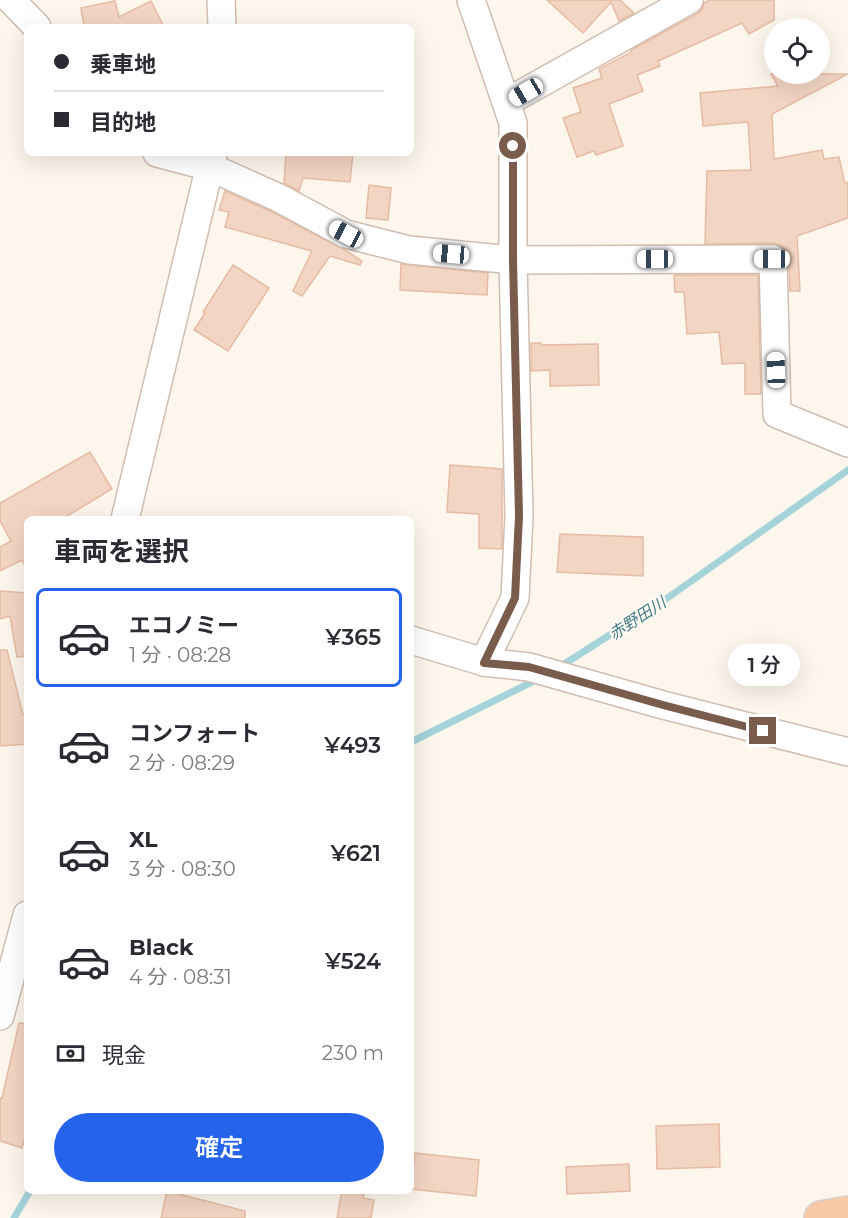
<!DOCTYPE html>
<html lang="ja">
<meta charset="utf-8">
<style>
:root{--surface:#fff;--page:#f2f2f3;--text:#2b2b33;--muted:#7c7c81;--line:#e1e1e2;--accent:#2563eb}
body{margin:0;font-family:Montserrat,"Noto Sans JP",sans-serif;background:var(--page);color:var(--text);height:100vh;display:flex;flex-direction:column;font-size:22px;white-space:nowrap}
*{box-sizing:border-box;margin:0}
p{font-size:20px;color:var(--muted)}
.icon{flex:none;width:33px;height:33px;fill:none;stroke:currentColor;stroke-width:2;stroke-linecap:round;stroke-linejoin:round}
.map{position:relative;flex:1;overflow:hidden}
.drawer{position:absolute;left:24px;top:516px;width:390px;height:678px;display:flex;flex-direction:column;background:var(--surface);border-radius:9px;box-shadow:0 6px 24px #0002}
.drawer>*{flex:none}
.guide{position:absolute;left:24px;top:24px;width:390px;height:132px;border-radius:9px;box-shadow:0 6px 24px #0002;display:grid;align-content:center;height:132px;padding:0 30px;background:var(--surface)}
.buttons{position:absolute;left:764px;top:18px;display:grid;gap:12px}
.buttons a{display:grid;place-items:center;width:66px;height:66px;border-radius:50%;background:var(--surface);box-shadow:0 6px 24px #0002;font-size:30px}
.end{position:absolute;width:27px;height:27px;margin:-14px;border:8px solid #7a5c4d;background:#fff;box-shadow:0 0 0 3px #fff}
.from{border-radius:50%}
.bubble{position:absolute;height:42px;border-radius:21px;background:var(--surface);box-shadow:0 6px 24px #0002;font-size:20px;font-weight:600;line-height:42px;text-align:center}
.car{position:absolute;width:18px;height:36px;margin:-18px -9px;border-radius:8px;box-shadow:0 0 4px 2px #0007;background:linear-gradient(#fff 24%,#345 0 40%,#fff 0 76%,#345 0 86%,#fff 0)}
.guide b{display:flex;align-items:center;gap:21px;height:57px;font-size:22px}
.guide b+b{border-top:2px solid var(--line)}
.guide i{width:15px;height:15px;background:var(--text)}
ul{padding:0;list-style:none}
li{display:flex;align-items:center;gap:18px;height:99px;margin:0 12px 9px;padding:0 18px;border:3px solid transparent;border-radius:9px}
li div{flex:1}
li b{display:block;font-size:22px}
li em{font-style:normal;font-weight:600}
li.current{border-color:var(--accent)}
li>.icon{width:54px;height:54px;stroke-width:1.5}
h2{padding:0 30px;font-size:27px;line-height:72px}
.pay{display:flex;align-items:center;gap:15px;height:66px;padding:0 30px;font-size:22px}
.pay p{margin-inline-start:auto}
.action{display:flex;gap:12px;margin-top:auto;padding:12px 30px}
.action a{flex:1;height:69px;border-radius:36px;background:var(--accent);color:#fff;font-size:24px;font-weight:600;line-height:69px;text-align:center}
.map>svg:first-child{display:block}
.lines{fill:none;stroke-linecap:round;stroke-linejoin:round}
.stream{stroke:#a5d3da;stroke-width:7}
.building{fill:#f3d5c3;stroke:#e6bba3;stroke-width:1.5}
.minor-casing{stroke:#d1beb0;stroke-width:30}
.trunk-casing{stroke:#dad1cd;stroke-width:36}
.minor{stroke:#fff;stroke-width:27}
.trunk{stroke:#f9c8a4;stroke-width:33}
.route{stroke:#7a5c4d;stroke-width:8}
.labels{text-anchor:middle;stroke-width:4.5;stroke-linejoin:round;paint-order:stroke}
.water-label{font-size:16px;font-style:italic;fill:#437c86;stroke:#fffaf3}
</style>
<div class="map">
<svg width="848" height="1218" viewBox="0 0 848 1218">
<rect width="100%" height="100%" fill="#fdf6ec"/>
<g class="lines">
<!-- stream -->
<g class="stream">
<path d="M558,668L666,599L848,470"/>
<path d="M411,742L538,679"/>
<path d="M14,1218L30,1191"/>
</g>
</g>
<!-- building -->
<g class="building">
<path d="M547,0H620L634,13L619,21L611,2L583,33Z"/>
<path d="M710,0H774V20L749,34L742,23L658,61L660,66L637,75L643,91L609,104L623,146L596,155L594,151L577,157L563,118L581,112L573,88L602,78L599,69L632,52L631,50L697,14L702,9L704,3Z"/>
<path d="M115,1L119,17L151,1L164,27H84L81,8Z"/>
<path d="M771,74H848L772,114L774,159L822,150L824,159L839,157L845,184L848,182V218L797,236L800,291H790L789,258L786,250L780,245L773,243L705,244L707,171L751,170L748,122L703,126L700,93L778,86Z"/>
<path d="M286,153H353L350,182L303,178L299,191L284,183Z"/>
<path d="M369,185L391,188L388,220L366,218Z"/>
<path d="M225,191L272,212L345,250L362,261L360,265L330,256L302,296L293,291L312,251L225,227L229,212L219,210Z"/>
<path d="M401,264L488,273L487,295L400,290Z"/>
<path d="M233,265L269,288L228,351L194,330L205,313L203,312Z"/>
<path d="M674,275H758L761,394H745V363L722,364L719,332L687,334L684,292H675Z"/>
<path d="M531,343H541V345L598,344L599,385L550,386V370L531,371Z"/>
<path d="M90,452L112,489L62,519H27V569L22,560L0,571V547L11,541L0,521V503Z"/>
<path d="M450,465L502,469V549L479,548V514L447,512Z"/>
<path d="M560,534L643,537V576L557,572Z"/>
<path d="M0,591L27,593V656L17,657L10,616L0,619Z"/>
<path d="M0,650H7L23,715H27V744L0,746Z"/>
<path d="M19,1023L27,1024V1131L22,1148L0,1141V1098H2Z"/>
<path d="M719,1124L720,1167L657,1169L656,1126Z"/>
<path d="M415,1153L479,1160L476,1196L411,1189V1162H414Z"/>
<path d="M629,1164L630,1191L567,1194L566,1167Z"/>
<path d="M167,1191L245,1211V1218H161Z"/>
<path d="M342,1191H365L363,1198L374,1200L371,1218H337Z"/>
</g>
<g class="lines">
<!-- minor casing -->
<g class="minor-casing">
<g id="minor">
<path d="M11,0L37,27"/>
<path d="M221,0L222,27"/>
<path d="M471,0L513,123V260L519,516L515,598L484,662"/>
<path d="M507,102L689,0"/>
<path d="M157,153L210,167L279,198L346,234L409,250L513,260L773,259L777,414L848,443"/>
<path d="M125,519L213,153"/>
<path d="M411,640L484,662L529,667L663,705L848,752"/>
<path d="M0,1016L27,915"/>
</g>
</g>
<!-- trunk casing -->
<g class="trunk-casing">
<path id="trunk" d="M821,1218L848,1213"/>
</g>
<!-- minor -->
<use href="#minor" class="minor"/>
<!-- trunk -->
<use href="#trunk" class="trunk"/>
</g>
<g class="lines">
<!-- route -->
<path class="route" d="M513,146V260L519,516L515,598L484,663L529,667L663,705L763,731"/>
</g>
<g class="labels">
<!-- water labels -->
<g class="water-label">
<text transform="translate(637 618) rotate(-33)" y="6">赤野田川</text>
</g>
</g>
</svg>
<div class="buttons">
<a><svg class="icon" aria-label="locate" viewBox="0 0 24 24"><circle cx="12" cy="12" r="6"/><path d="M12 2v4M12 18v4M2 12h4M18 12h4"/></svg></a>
</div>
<i class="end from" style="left:513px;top:146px"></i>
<i class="end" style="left:763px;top:731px"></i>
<div class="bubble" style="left:728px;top:644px;width:72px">1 分</div>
<i class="car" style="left:526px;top:92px;rotate:240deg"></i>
<i class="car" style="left:346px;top:234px;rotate:298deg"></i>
<i class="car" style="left:451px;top:254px;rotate:275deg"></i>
<i class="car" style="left:655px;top:259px;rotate:270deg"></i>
<i class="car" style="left:772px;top:259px;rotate:270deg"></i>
<i class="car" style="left:776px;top:370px;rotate:358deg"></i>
<div class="guide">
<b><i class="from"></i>乗車地</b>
<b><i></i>目的地</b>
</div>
<section class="drawer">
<h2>車両を選択</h2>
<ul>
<li class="current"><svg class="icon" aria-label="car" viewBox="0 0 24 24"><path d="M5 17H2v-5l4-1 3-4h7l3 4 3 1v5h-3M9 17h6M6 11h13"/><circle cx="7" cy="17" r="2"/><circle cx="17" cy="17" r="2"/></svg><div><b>エコノミー</b><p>1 分 · 08:28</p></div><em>¥365</em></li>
<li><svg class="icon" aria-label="car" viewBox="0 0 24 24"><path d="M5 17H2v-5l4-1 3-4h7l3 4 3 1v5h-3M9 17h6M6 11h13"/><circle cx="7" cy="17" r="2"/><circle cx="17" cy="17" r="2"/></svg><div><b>コンフォート</b><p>2 分 · 08:29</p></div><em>¥493</em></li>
<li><svg class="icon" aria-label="car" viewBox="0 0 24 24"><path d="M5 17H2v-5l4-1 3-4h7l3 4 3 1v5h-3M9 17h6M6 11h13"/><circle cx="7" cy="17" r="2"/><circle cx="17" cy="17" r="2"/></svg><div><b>XL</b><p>3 分 · 08:30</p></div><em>¥621</em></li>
<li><svg class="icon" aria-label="car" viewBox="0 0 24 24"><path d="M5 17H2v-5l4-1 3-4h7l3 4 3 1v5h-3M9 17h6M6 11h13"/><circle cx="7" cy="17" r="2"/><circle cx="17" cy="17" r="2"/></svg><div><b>Black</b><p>4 分 · 08:31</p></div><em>¥524</em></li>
</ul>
<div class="pay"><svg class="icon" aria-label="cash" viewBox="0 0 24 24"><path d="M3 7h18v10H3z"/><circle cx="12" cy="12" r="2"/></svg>現金<p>230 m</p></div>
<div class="action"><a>確定</a></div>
</section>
</div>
